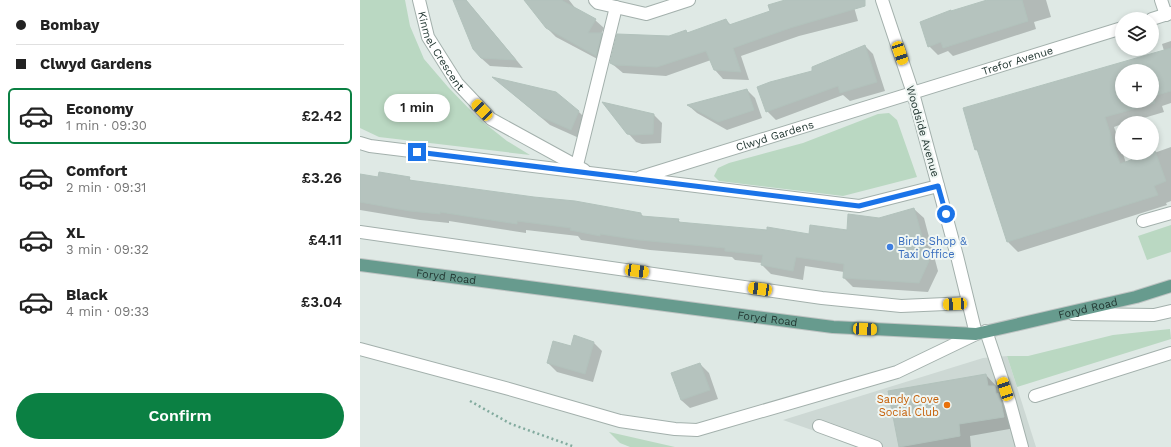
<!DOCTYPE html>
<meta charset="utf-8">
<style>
:root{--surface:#fff;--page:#f2f2f2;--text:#222;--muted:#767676;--line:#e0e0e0;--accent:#0b8043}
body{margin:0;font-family:"Work Sans",sans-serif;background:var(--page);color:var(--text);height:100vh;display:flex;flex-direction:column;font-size:15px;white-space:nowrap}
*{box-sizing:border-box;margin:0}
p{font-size:13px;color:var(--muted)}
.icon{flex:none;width:22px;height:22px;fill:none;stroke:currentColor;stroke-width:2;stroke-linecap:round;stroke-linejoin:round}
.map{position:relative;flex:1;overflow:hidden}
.details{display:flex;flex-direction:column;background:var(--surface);width:360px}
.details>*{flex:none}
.banner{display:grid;align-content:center;height:88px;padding:0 16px;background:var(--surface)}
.controls{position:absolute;left:755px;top:12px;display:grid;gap:8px}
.controls a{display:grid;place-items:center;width:44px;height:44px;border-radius:50%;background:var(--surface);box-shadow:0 2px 6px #0003;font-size:20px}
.end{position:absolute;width:18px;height:18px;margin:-9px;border:5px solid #1a73e8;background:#fff;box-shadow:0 0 0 2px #fff}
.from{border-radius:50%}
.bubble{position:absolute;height:28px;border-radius:14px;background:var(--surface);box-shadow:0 2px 6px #0003;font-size:13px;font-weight:600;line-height:28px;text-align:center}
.car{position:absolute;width:12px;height:24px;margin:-12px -6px;border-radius:5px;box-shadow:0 0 3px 1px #0007;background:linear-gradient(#f5c518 24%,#345 0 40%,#f5c518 0 76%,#345 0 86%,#f5c518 0)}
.banner b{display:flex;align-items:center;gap:14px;height:38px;font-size:15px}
.banner b+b{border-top:1px solid var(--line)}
.banner i{width:10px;height:10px;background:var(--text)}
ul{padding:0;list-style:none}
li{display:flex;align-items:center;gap:12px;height:56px;margin:0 8px 6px;padding:0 8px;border:2px solid transparent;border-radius:6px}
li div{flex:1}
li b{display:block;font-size:15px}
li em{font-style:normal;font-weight:600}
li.active{border-color:var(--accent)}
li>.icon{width:36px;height:36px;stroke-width:1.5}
.cta{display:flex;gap:8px;margin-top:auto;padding:8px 16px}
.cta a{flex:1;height:46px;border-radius:24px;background:var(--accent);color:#fff;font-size:16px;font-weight:600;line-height:46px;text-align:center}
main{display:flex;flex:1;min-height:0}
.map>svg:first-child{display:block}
.built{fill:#cdd8d4}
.green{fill:#bad8c2}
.shadow{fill:#0003;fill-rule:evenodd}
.building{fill:#b5c3be;stroke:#b2c2bc;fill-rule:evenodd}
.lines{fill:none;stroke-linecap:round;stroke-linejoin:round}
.minor-casing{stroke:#a3b0ac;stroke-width:14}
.major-casing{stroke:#bdc3c2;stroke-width:14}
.path{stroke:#82aa9e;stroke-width:2.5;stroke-dasharray:2 3;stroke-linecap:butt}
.minor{stroke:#fff;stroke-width:12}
.major{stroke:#679b8e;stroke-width:12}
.route{stroke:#1a73e8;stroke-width:5}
.shop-dot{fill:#3f7fe0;stroke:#eff6f3;stroke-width:1.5}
.food-dot{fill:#e8710a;stroke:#eff6f3;stroke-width:1.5}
.labels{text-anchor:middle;stroke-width:4;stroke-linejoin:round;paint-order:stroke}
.street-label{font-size:11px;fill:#223732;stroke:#eff6f3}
.shop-label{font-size:11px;fill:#366cbe;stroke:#eff6f3;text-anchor:start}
.food-label{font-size:11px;fill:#c56008;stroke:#eff6f3;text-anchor:end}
</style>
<main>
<section class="details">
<div class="banner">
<b><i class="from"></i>Bombay</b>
<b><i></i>Clwyd Gardens</b>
</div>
<ul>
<li class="active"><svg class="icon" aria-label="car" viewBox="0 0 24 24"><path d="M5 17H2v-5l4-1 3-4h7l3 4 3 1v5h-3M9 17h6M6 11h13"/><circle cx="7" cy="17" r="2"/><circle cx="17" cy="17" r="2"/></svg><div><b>Economy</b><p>1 min · 09:30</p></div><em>£2.42</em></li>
<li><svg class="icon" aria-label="car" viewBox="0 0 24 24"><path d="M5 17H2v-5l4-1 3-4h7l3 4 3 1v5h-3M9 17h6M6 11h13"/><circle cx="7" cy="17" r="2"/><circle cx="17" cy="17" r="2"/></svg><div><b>Comfort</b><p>2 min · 09:31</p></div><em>£3.26</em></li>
<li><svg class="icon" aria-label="car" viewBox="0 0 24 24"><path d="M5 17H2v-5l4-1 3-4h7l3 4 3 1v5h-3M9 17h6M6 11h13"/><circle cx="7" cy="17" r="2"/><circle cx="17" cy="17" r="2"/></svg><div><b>XL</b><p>3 min · 09:32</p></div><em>£4.11</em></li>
<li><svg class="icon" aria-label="car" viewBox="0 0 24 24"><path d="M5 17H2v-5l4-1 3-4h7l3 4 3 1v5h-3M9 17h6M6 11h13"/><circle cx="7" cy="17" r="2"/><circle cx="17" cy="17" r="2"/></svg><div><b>Black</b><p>4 min · 09:33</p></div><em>£3.04</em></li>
</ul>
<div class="cta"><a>Confirm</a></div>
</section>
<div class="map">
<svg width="811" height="447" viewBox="0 0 811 447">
<rect width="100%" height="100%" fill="#dfe9e5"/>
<!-- built -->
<path class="built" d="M647,356L676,447H501L423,420L623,358Z"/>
<!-- green -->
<g class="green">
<path d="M0,0H45L50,26L64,59L88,87L118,118L147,141L170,155L19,137L0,128Z"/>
<path d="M529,113L537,120L557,177L483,196L359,181L354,176L358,168L369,163L443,143L518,114Z"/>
<path d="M811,225V252L787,260L778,236Z"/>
<path d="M810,329L811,339L657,387L647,356H668L753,335Z"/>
<path d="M249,432L315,447H270L260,443Z"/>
</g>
<!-- shadow -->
<g class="shadow">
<path d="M94,0H106L163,68L130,66L121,58Z"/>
<path d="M165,0H209L216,9L235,20L244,28L241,34L250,43L245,63L196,37L187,28Z"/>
<path d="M428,0H492L498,21L439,36L381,56L389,80L363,79L355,70L351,60L306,76L263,73L251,63L326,31L329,34L366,20L371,25L411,11Z"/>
<path d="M630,0H686L691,17L674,22L676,29L593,56L588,51L578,55L569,46L591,12Z"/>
<path d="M811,41V103L802,106L804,112L767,123H762V124L754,127L766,163L811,147V201L806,203L807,205L658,252L648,242L620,153L616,150L604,109L804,51L802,44ZM762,71H792V101H762Z"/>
<path d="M505,46L513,54L525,91L490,101L483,95L416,120L407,111L453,71Z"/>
<path d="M135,79L219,112L227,120L219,138L190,125Z"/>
<path d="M387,90L395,98L402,118L367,130L337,113L329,106Z"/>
<path d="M294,115L302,123L301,143L282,144L276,142L268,133Z"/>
<path d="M0,175L19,178H49L52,182L281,214L284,217L318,220L321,223L449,235L488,231L519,219L554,209L564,218L578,271L568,292L493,287L484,278V272L445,266L443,280L411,274L402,265V263L375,260L372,257L290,250L221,240L218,236L166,230V233L89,221V223L60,220L0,210Z"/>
<path d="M234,343L242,351L233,382L197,372L188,363L212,347Z"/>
<path d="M340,364L349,373L358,399L330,408L321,400Z"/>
<path d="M626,375L637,387L638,391L646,399L655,428L610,436L611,447H540L529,392Z"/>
</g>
<!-- building -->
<g class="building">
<path d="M93,0H106L156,60L121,58L113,49Z"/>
<path d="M164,0H201L236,19L228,33H242L236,56L186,28Z"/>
<path d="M425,0H505V6L430,28L373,48L381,72L354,70L346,51L297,67L254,65L250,63L257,34L309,36L326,30L327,33L366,19L369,25L410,11L408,5Z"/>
<path d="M627,0H662L668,21L583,48L581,42L568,47L560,22L591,10V11Z"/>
<path d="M505,45L517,82L480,93L478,86L406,112L397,87L410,82L452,71V67Z"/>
<path d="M811,48V91L793,96L795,103L745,117L760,164L795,151L806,181L794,186L798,195L647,242L617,149L615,150L603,108ZM762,71H792V101H762Z"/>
<path d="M132,77L196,92L219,111L211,130L181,117Z"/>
<path d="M387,89L394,110L358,122L327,105Z"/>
<path d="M242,102L294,114L293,134L273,135L267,134Z"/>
<path d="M19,172L50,177L49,180L174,197L215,201L281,213V216L319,219L318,222L407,230V227L449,234L450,225L487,230L488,214L519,218L554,208L569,261L559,283L483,278L484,264L436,257L433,271L401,265L403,255L365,251V248L279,240L240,234V236L210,230L211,228L157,221V224L80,212V214L50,211L0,202V174L18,177Z"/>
<path d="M214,335L234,342L225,374L187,363L193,341L211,346Z"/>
<path d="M340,363L350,390L321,400L311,373Z"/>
<path d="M626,374L628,386H635L636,394L639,393L644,417L599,424L600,436L539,447L528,391Z"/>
</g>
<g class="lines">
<!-- minor casing -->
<g class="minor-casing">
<g id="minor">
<path id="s1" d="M59,0L68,37L97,83L131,119L224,170"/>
<path d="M235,0L238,3L286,14L329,0"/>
<path d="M801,0L806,15"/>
<path d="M792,19L811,13"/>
<path d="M0,143L10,146L499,206L578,186"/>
<path d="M217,165L256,7"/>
<path id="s2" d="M281,177L762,28"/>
<path d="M783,221L811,213"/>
<path d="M0,232L462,298L541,306L608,303"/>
<path d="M713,314L794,315L811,311"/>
<path d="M626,331L650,403L662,447"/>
<path d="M0,349L149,389L260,421L315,429L337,430L537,372L616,334L597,256L553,93L522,0"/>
<path d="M675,396L811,353"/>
<path d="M459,426L516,447"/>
</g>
</g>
<!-- major casing -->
<g class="major-casing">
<g id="major">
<path id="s3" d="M0,265L473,327L616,334L776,297L811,286"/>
</g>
</g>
<!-- path -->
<path class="path" d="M110,401L151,424L215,447"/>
<!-- minor -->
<use href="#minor" class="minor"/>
<!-- major -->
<use href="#major" class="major"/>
</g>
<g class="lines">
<!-- route -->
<path class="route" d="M57,152L499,206L578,186L586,214"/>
</g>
<!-- markers -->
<circle class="shop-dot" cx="530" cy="247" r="4"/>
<circle class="food-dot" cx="587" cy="405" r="4"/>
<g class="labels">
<!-- street labels -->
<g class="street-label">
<text dy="4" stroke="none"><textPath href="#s1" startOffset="56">Kinmel Crescent</textPath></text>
<text dy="4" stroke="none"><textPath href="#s2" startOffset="394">Trefor Avenue</textPath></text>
<text transform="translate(563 131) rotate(74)" y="4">Woodside Avenue</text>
<text dy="4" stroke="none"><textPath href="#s2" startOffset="140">Clwyd Gardens</textPath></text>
<text dy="4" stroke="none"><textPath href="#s3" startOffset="87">Foryd Road</textPath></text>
<text dy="4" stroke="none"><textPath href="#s3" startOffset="735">Foryd Road</textPath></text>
<text dy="4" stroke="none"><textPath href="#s3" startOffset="411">Foryd Road</textPath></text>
</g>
<!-- shop labels -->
<g class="shop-label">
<text x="538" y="245">Birds Shop &amp;<tspan x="538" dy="13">Taxi Office</tspan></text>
</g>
<!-- food labels -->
<g class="food-label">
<text x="579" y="403">Sandy Cove<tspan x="579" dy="13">Social Club</tspan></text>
</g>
</g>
</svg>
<div class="controls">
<a><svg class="icon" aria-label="layers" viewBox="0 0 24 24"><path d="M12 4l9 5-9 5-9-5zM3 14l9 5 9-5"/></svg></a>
<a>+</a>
<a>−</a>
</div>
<i class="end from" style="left:586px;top:214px"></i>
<i class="end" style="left:57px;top:152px"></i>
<div class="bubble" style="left:24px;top:94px;width:66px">1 min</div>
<i class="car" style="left:540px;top:53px;rotate:161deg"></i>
<i class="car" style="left:122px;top:110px;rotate:316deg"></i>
<i class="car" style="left:277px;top:271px;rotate:98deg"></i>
<i class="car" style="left:400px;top:289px;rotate:278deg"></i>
<i class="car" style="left:595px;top:304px;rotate:267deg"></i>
<i class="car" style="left:505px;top:329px;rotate:93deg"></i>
<i class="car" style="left:645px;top:389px;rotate:342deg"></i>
</div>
</main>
